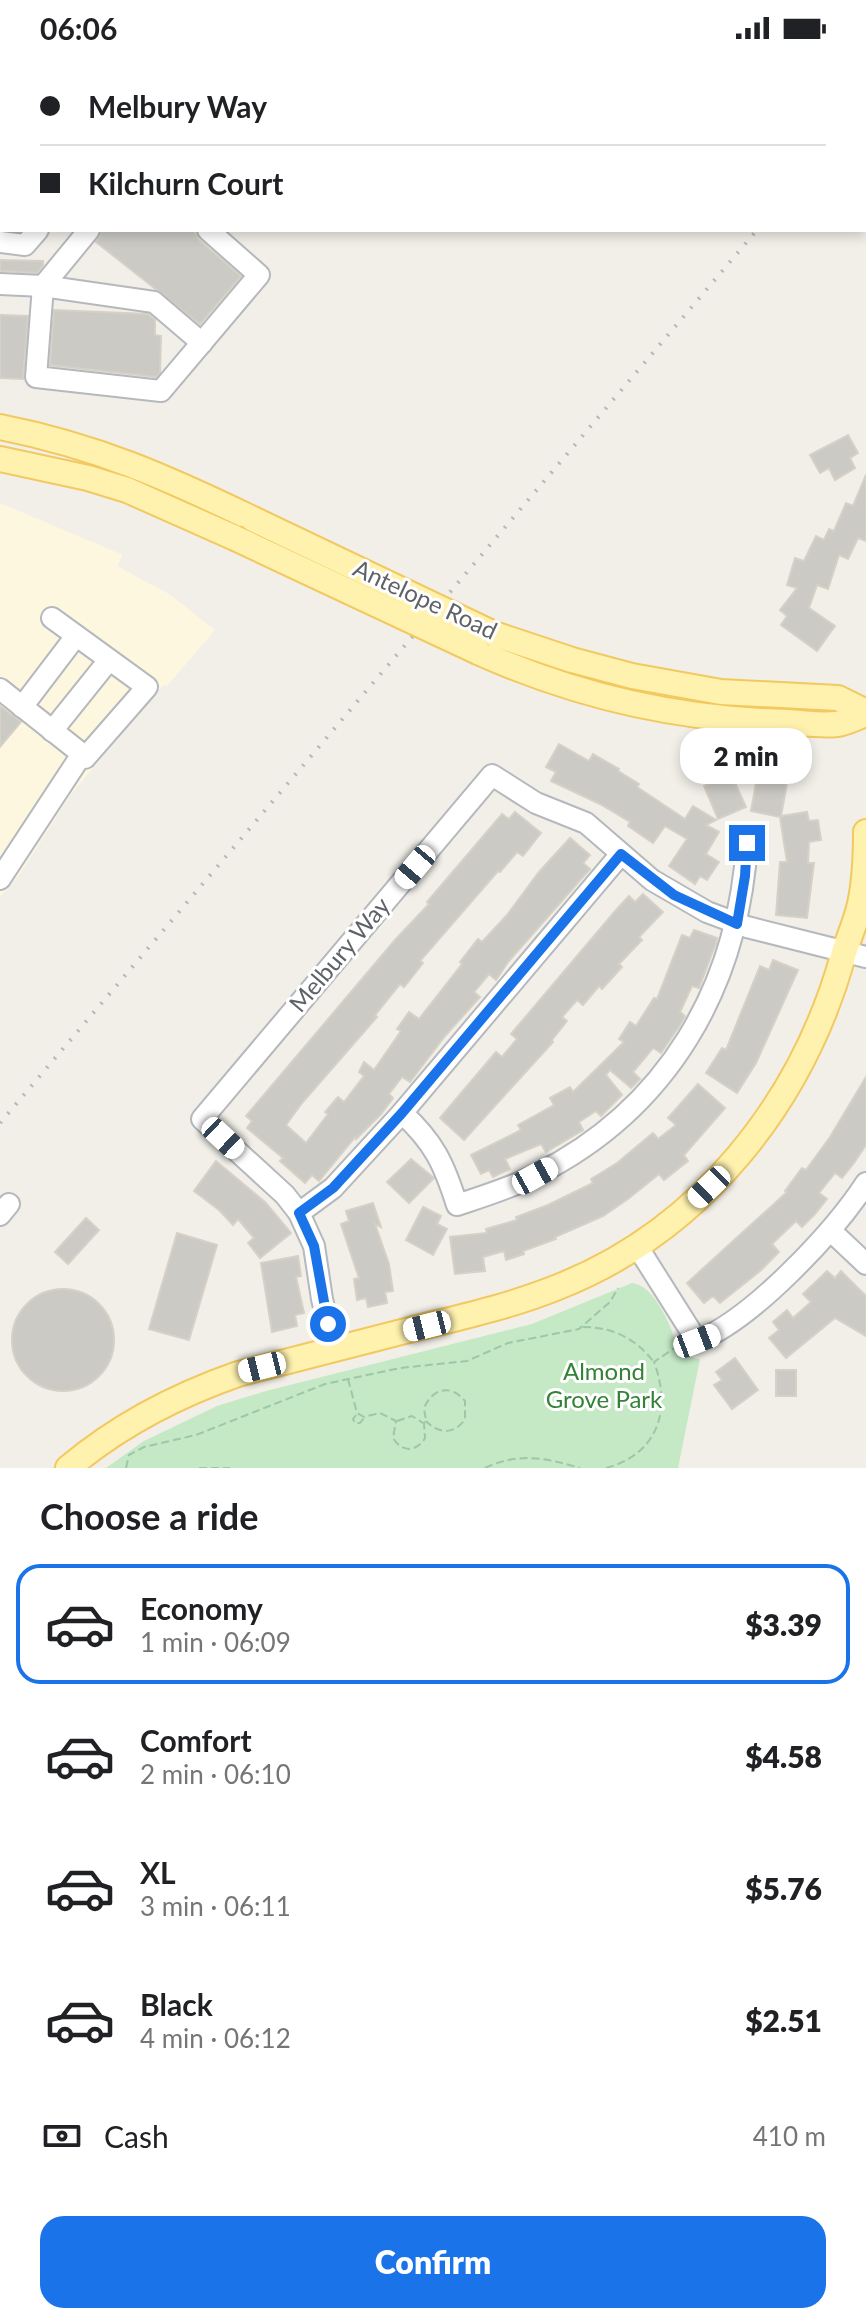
<!DOCTYPE html>
<meta charset="utf-8">
<style>
:root{--surface:#fff;--page:#f6f6f6;--text:#202124;--muted:#757577;--line:#e0e0e0;--accent:#1a73e8}
body{margin:0;font-family:Lato,sans-serif;background:var(--page);color:var(--text);height:100vh;display:flex;flex-direction:column;font-size:30px;white-space:nowrap}
*{box-sizing:border-box;margin:0}
p{font-size:26px;color:var(--muted)}
.icon{flex:none;width:44px;height:44px;fill:none;stroke:currentColor;stroke-width:2;stroke-linecap:round;stroke-linejoin:round}
.map{position:relative;height:1412px;overflow:hidden}
.panel{display:flex;flex-direction:column;background:var(--surface);flex:1}
.panel>*{flex:none}
.banner{position:absolute;left:0px;top:0px;width:866px;height:176px;box-shadow:0 4px 12px #0003;display:grid;align-content:center;height:176px;padding:0 40px;background:var(--surface)}
.end{position:absolute;width:36px;height:36px;margin:-18px;border:10px solid #1a73e8;background:#fff;box-shadow:0 0 0 4px #fff}
.from{border-radius:50%}
.bubble{position:absolute;height:56px;border-radius:24px;background:var(--surface);box-shadow:0 4px 12px #0003;font-size:26px;font-weight:800;line-height:56px;text-align:center}
.car{position:absolute;width:24px;height:48px;margin:-24px -12px;border-radius:10px;box-shadow:0 0 6px 2px #0007;background:linear-gradient(#fff 24%,#345 0 40%,#fff 0 76%,#345 0 86%,#fff 0)}
.banner b{display:flex;align-items:center;gap:28px;height:76px;font-size:30px}
.banner b+b{border-top:2px solid var(--line)}
.banner i{width:20px;height:20px;background:var(--text)}
ul{padding:0;list-style:none}
li{display:flex;align-items:center;gap:24px;height:120px;margin:0 16px 12px;padding:0 24px;border:4px solid transparent;border-radius:24px}
li div{flex:1}
li b{display:block;font-size:30px}
li em{font-style:normal;font-weight:800}
li.on{border-color:var(--accent)}
li>.icon{width:72px;height:72px;stroke-width:1.5}
h2{padding:0 40px;font-size:36px;line-height:96px}
.pay{display:flex;align-items:center;gap:20px;height:88px;padding:0 40px;font-size:30px}
.pay p{margin-inline-start:auto}
.cta{display:flex;gap:16px;margin-top:auto;padding:16px 40px}
.cta a{flex:1;height:92px;border-radius:24px;background:var(--accent);color:#fff;font-size:32px;font-weight:800;line-height:92px;text-align:center}
.status{display:flex;justify-content:space-between;align-items:center;height:56px;padding:0 40px;background:var(--surface);direction:ltr}
.status svg{height:22px;fill:currentColor}
.map>svg:first-child{display:block}
.commercial{fill:#fef7e0}
.green{fill:#c5e8c5}
.building{fill:#cccac5;stroke:#d6d1c6;stroke-width:2}
.lines{fill:none;stroke-linecap:round;stroke-linejoin:round}
.minor-casing{stroke:#b5b8bc;stroke-width:24}
.major-casing{stroke:#f2c960;stroke-width:28}
.path{stroke:#9cc7a9;stroke-width:2;stroke-dasharray:8 4;stroke-linecap:butt}
.minor{stroke:#fff;stroke-width:20}
.major{stroke:#fff2af;stroke-width:24}
.rail{stroke:#b6b7b8;stroke-width:4;stroke-dasharray:2 10;stroke-linecap:butt}
.major-bridge-casing{stroke:#f2c960;stroke-width:28;stroke-linecap:butt}
.major-bridge{stroke:#fff2af;stroke-width:24}
.route{stroke:#1a73e8;stroke-width:10}
.labels{text-anchor:middle;stroke-width:6;stroke-linejoin:round;paint-order:stroke}
.street-label{font-size:24px;fill:#5f6368;stroke:#fff}
.park-label{font-size:24px;fill:#348238;stroke:#fff}
</style>
<div class="status"><b>06:06</b><svg viewBox="0 0 49 12"><path d="M0 12V9h3v3zM5 12V6h3v6zM10 12V3h3v9zM15 12V0h3v12zM26 1h20v11H26zM47 4h2v5h-2z"/></svg></div>
<div class="map">
<svg width="866" height="1412" viewBox="0 0 866 1412">
<rect width="100%" height="100%" fill="#f1efe8"/>
<!-- commercial -->
<path class="commercial" d="M0,447L123,499L117,510L169,538L215,574L167,630L163,629L71,738L19,819L0,841Z"/>
<!-- green -->
<path class="green" d="M632,1227C650,1229 662,1253 669,1268C678,1288 673,1299 700,1303L678,1412H106L144,1385L217,1350L266,1335L532,1268Z"/>
<!-- building -->
<g class="building">
<path d="M103,174H193L199,184L241,220L200,268L96,186Z"/>
<path d="M0,204L43,205V209L37,217L0,215Z"/>
<path d="M54,254L148,258L155,264V279L161,280L160,317L156,321L50,309Z"/>
<path d="M0,259L28,260L23,323L0,322Z"/>
<path d="M848,379L858,397L850,402L855,412L835,424L829,412L820,417L810,399Z"/>
<path d="M866,419V485L858,482L848,503L839,499L828,533L817,529L809,552L835,570L817,595L781,569L787,560L780,554L797,532L787,529L795,502L804,505L816,480L824,484L829,473L834,475L846,447L853,450Z"/>
<path d="M0,650L21,666L0,691Z"/>
<path d="M559,688L589,705L593,698L619,713L618,715L639,728L637,731L685,763L693,750L716,764L706,769L719,776L706,798L719,806L707,824L700,820L695,828L669,810L687,783L665,770L653,787L628,770L630,766L600,748L551,725L556,716L546,711Z"/>
<path d="M758,716L788,722L781,760L807,756L809,765L818,764L821,784L809,786L808,807H814L807,862L776,859L780,806H787L780,761L751,755Z"/>
<path d="M731,718L746,751L718,763L704,730Z"/>
<path d="M515,756L541,777L523,800L517,796L500,816L498,815L420,905L423,907L404,931L400,928L375,959L377,961L302,1047L286,1069L306,1087L328,1058L325,1056L338,1041L344,1046L364,1020L359,1016L364,1006L374,1014L401,975L397,973L409,956L419,963L462,908L460,906L478,883L482,886L507,859L539,816L570,782L590,799L583,807L590,813L508,906L496,924L489,918L474,936L480,941L445,980L410,1026L402,1021L389,1038L393,1042L381,1058L356,1083L355,1081L319,1125L312,1119L305,1127L280,1105L283,1102L247,1072L252,1065L246,1060L395,884L429,848L427,846L502,758L509,763Z"/>
<path d="M643,838L663,856L639,881L642,884L619,908L622,911L602,933L599,930L583,949L577,944L562,961L567,965L552,984L553,986L464,1084L440,1062L496,996L502,1001L517,983L511,978L616,854L629,840L635,846Z"/>
<path d="M694,874L717,882L716,887L699,932L692,930L680,956L685,960L680,969L661,997L653,992L633,1016L640,1023L631,1032L610,1014L606,1019L622,1039L601,1060L596,1055L579,1066L583,1074L546,1096L541,1088L505,1103L510,1113L493,1121L489,1114L481,1118L471,1099L521,1074L518,1069L554,1049L550,1042L570,1031L573,1036L624,986L619,983L630,966L636,970L654,942L657,943L682,879L690,882Z"/>
<path d="M773,904L798,914L756,1007L737,1037L706,1017L722,992L726,994L760,910L769,914Z"/>
<path d="M866,1021V1089L854,1107L842,1122L835,1117L819,1137L827,1143L815,1158L802,1171L796,1165L772,1188L779,1196L760,1215L720,1247L713,1240L704,1247L687,1227L787,1136L785,1135L802,1112L806,1114L830,1081Z"/>
<path d="M698,1028L725,1052L684,1099L688,1105L664,1124L659,1118L628,1143L603,1160L555,1181L556,1183L523,1195L524,1198L506,1204L504,1195L483,1201L485,1215L455,1218L450,1181L487,1177L486,1173L517,1164L516,1161L548,1149L593,1127L591,1123L617,1107L653,1077L658,1083L676,1069L668,1062Z"/>
<path d="M411,1103L434,1122L409,1147L387,1126Z"/>
<path d="M216,1105L266,1147L291,1177L260,1202L248,1187L254,1182L238,1163L233,1169L219,1154L194,1135Z"/>
<path d="M373,1147L381,1171L375,1168L389,1208L393,1235L385,1236L387,1247L368,1251L366,1242L357,1244L354,1223L359,1222L341,1168L349,1165L346,1155Z"/>
<path d="M423,1151L441,1160L437,1168L447,1173L433,1199L406,1184Z"/>
<path d="M86,1162L99,1174L68,1208L55,1196Z"/>
<path d="M177,1177L217,1189L189,1284L149,1273Z"/>
<path d="M298,1200L301,1220L296,1221L304,1257L295,1259L297,1270L272,1276L261,1207Z"/>
<path d="M827,1215L835,1222L841,1215L866,1240V1280L835,1262L786,1302L769,1282L779,1274L773,1266L787,1254L793,1262L811,1246L803,1238Z"/>
<circle cx="63" cy="1284" r="51"/>
<path d="M735,1302L758,1334L732,1353L714,1329L722,1324L716,1316Z"/>
<rect x="776" y="1314" width="20" height="26"/>
</g>
<g class="lines">
<!-- minor casing -->
<g class="minor-casing">
<g id="minor">
<path d="M354,0L356,2"/>
<path d="M411,0L413,2"/>
<path d="M147,2L149,0"/>
<path d="M196,2L198,0"/>
<path d="M241,2L243,0"/>
<path d="M306,2L308,0"/>
<path d="M0,67L2,68"/>
<path d="M89,174L43,230L36,321L161,335L259,219L208,174"/>
<path d="M0,186L25,189L38,174"/>
<path d="M0,228L43,230L154,246L202,287"/>
<path d="M0,633L82,698"/>
<path d="M22,651L76,580"/>
<path d="M52,675L109,604"/>
<path d="M0,823L82,698L85,702L147,631L52,562"/>
<path d="M402,1057C434,1086 444,1108 457,1149C484,1140 511,1132 536,1119C668,1053 738,931 747,787"/>
<path d="M299,1157L333,1132L402,1057L621,798"/>
<path d="M0,1159L9,1148"/>
<path d="M831,1175L866,1208"/>
<path d="M637,1190L697,1285C752,1264 834,1176 866,1127"/>
<path d="M334,1293L322,1243L314,1190L299,1157L285,1139L202,1063L492,719L536,747L586,767L652,824L707,856L747,871L866,901"/>
</g>
</g>
<!-- major casing -->
<g class="major-casing">
<g id="major">
<path d="M0,371C96,390 166,421 253,463"/>
<path d="M0,403L88,422L127,434L235,482"/>
<path d="M494,578L572,604L632,620L721,636L838,642L866,656"/>
<path d="M478,596C576,640 681,664 788,666C804,667 821,670 837,668C846,667 857,661 866,658"/>
<path d="M68,1412C119,1369 175,1340 238,1318C296,1303 355,1288 413,1273C462,1261 511,1250 558,1231C702,1174 802,1046 843,900C848,883 856,866 860,848C865,825 866,800 866,776"/>
</g>
</g>
<!-- path -->
<g class="path">
<path d="M583,1271C612,1271 635,1282 653,1305"/>
<path d="M348,1323L357,1357L364,1361L380,1357L396,1365L393,1382C402,1397 417,1396 425,1382L424,1367L426,1365L424,1352C432,1333 450,1327 465,1345V1363C455,1379 438,1378 426,1365"/>
<path d="M356,1359L353,1363L355,1367H360L364,1362"/>
<path d="M397,1365L412,1360L423,1367"/>
<path d="M126,1412L129,1399L144,1391L196,1379L325,1328L400,1312L467,1305L508,1287L579,1273L610,1246L618,1232"/>
<path d="M199,1412H230"/>
<path d="M485,1412C519,1396 546,1402 580,1412"/>
<path d="M606,1412C658,1398 672,1354 654,1306L676,1291"/>
</g>
<!-- minor -->
<use href="#minor" class="minor"/>
<!-- major -->
<use href="#major" class="major"/>
<!-- rail -->
<g class="rail">
<path d="M864,34L866,32"/>
<path d="M0,1067L757,174"/>
</g>
<!-- major-bridge casing -->
<g class="major-bridge-casing">
<g id="major-bridge">
<path d="M253,463L494,578"/>
<path d="M235,482L478,596"/>
</g>
</g>
<!-- major-bridge -->
<use href="#major-bridge" class="major-bridge"/>
</g>
<g class="lines">
<!-- route -->
<path class="route" d="M328,1268L314,1190L299,1157L333,1132L402,1057L621,798L674,839L737,868L745,820L747,787"/>
</g>
<g class="labels">
<!-- street labels -->
<g class="street-label">
<text transform="translate(425 544) rotate(25)" y="8">Antelope Road</text>
<text transform="translate(340 899) rotate(-50)" y="8">Melbury Way</text>
</g>
<!-- park labels -->
<g class="park-label">
<text x="604" y="1324">Almond<tspan x="604" dy="28">Grove Park</tspan></text>
</g>
</g>
</svg>
<i class="end from" style="left:328px;top:1268px"></i>
<i class="end" style="left:747px;top:787px"></i>
<div class="bubble" style="left:680px;top:672px;width:132px">2 min</div>
<i class="car" style="left:415px;top:811px;rotate:220deg"></i>
<i class="car" style="left:223px;top:1082px;rotate:133deg"></i>
<i class="car" style="left:535px;top:1120px;rotate:61deg"></i>
<i class="car" style="left:709px;top:1131px;rotate:226deg"></i>
<i class="car" style="left:427px;top:1270px;rotate:256deg"></i>
<i class="car" style="left:697px;top:1285px;rotate:69deg"></i>
<i class="car" style="left:262px;top:1311px;rotate:256deg"></i>
<div class="banner">
<b><i class="from"></i>Melbury Way</b>
<b><i></i>Kilchurn Court</b>
</div>
</div>
<section class="panel">
<h2>Choose a ride</h2>
<ul>
<li class="on"><svg class="icon" aria-label="car" viewBox="0 0 24 24"><path d="M5 17H2v-5l4-1 3-4h7l3 4 3 1v5h-3M9 17h6M6 11h13"/><circle cx="7" cy="17" r="2"/><circle cx="17" cy="17" r="2"/></svg><div><b>Economy</b><p>1 min · 06:09</p></div><em>$3.39</em></li>
<li><svg class="icon" aria-label="car" viewBox="0 0 24 24"><path d="M5 17H2v-5l4-1 3-4h7l3 4 3 1v5h-3M9 17h6M6 11h13"/><circle cx="7" cy="17" r="2"/><circle cx="17" cy="17" r="2"/></svg><div><b>Comfort</b><p>2 min · 06:10</p></div><em>$4.58</em></li>
<li><svg class="icon" aria-label="car" viewBox="0 0 24 24"><path d="M5 17H2v-5l4-1 3-4h7l3 4 3 1v5h-3M9 17h6M6 11h13"/><circle cx="7" cy="17" r="2"/><circle cx="17" cy="17" r="2"/></svg><div><b>XL</b><p>3 min · 06:11</p></div><em>$5.76</em></li>
<li><svg class="icon" aria-label="car" viewBox="0 0 24 24"><path d="M5 17H2v-5l4-1 3-4h7l3 4 3 1v5h-3M9 17h6M6 11h13"/><circle cx="7" cy="17" r="2"/><circle cx="17" cy="17" r="2"/></svg><div><b>Black</b><p>4 min · 06:12</p></div><em>$2.51</em></li>
</ul>
<div class="pay"><svg class="icon" aria-label="cash" viewBox="0 0 24 24"><path d="M3 7h18v10H3z"/><circle cx="12" cy="12" r="2"/></svg>Cash<p>410 m</p></div>
<div class="cta"><a>Confirm</a></div>
</section>
